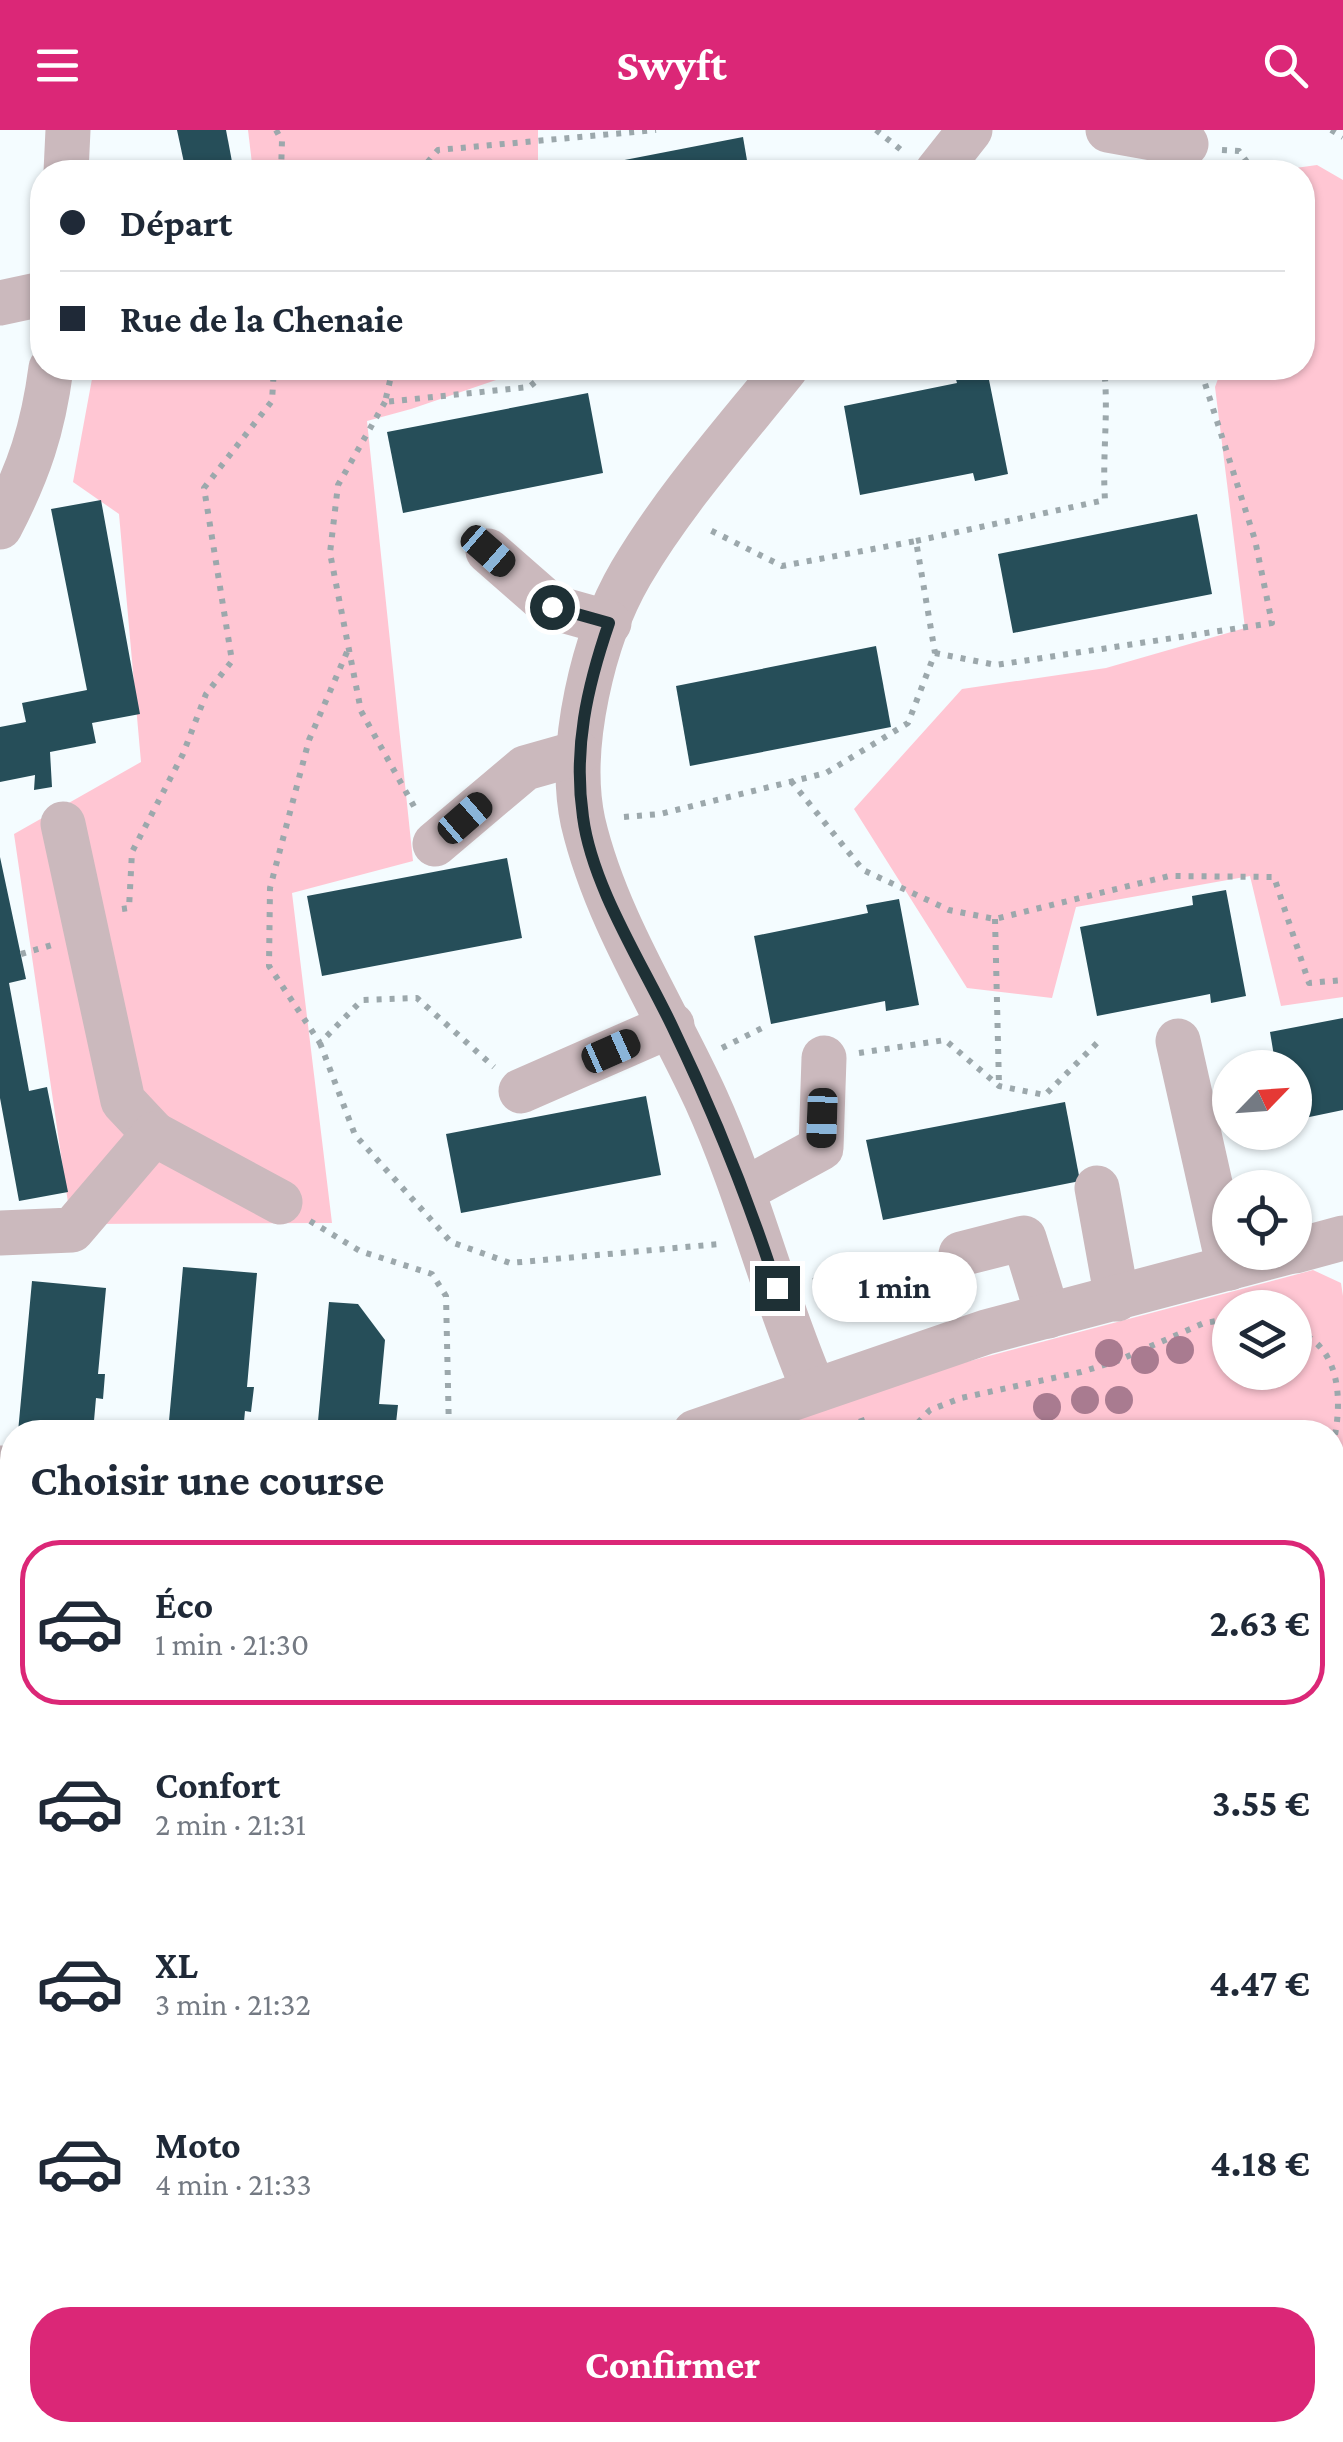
<!DOCTYPE html>
<html lang="fr">
<meta charset="utf-8">
<style>
:root{--surface:#fff;--page:#f2f2f3;--text:#1f2937;--muted:#747a83;--line:#e0e1e3;--accent:#db2777}
body{margin:0;font-family:"Crimson Pro",serif;background:var(--page);color:var(--text);height:100vh;display:flex;flex-direction:column;font-size:38px;white-space:nowrap}
*{box-sizing:border-box;margin:0}
p{font-size:32px;color:var(--muted)}
.icon{flex:none;width:55px;height:55px;fill:none;stroke:currentColor;stroke-width:2;stroke-linecap:round;stroke-linejoin:round}
.map{position:relative;flex:1;overflow:hidden}
.panel{position:absolute;left:0px;top:1290px;width:1345px;height:1022px;display:flex;flex-direction:column;background:var(--surface);border-radius:40px 40px 0 0;box-shadow:0 2px 8px #0004}
.panel>*{flex:none}
.banner{position:absolute;left:30px;top:30px;width:1285px;height:220px;border-radius:40px;box-shadow:0 2px 8px #0004;display:grid;align-content:center;height:220px;padding:0 30px;background:var(--surface)}
.needle{width:65px;rotate:65deg}
.tools{position:absolute;left:1212px;top:920px;display:grid;gap:20px}
.tools a{display:grid;place-items:center;width:100px;height:100px;border-radius:50%;background:var(--surface);box-shadow:0 2px 8px #0004;font-size:50px}
.end{position:absolute;width:45px;height:45px;margin:-22px;border:12px solid #1e3035;background:#fff;box-shadow:0 0 0 5px #fff}
.from{border-radius:50%}
.bubble{position:absolute;height:70px;border-radius:35px;background:var(--surface);box-shadow:0 2px 8px #0004;font-size:32px;font-weight:700;line-height:70px;text-align:center}
.car{position:absolute;width:30px;height:60px;margin:-30px -15px;border-radius:12px;box-shadow:0 0 8px 2px #0007;background:linear-gradient(#222 24%,#8ab4d8 0 40%,#222 0 76%,#8ab4d8 0 86%,#222 0)}
.banner b{display:flex;align-items:center;gap:35px;height:95px;font-size:38px}
.banner b+b{border-top:2px solid var(--line)}
.banner i{width:25px;height:25px;background:var(--text)}
ul{padding:0;list-style:none}
li{display:flex;align-items:center;gap:30px;height:165px;margin:0 20px 15px;padding:0 10px;border:5px solid transparent;border-radius:40px}
li div{flex:1}
li b{display:block;font-size:38px}
li em{font-style:normal;font-weight:700}
li.selected{border-color:var(--accent)}
li>.icon{width:90px;height:90px;stroke-width:1.5}
h2{padding:0 30px;font-size:45px;line-height:120px}
.primary-button{display:flex;gap:20px;margin-top:auto;padding:20px 30px}
.primary-button a{flex:1;height:115px;border-radius:40px;background:var(--accent);color:#fff;font-size:40px;font-weight:700;line-height:115px;text-align:center}
header{display:flex;justify-content:space-between;align-items:center;height:130px;padding:0 30px;background:var(--accent);color:#fff;font-size:45px;font-weight:700}
.map>svg:first-child{display:block}
.green{fill:#ffc6d3;fill-rule:evenodd}
.building{fill:#264e59}
.lines{fill:none;stroke-linecap:round;stroke-linejoin:round}
.path{stroke:#9ca8ac;stroke-width:6;stroke-dasharray:5 8;stroke-linecap:butt}
.minor{stroke:#cbb9bd;stroke-width:45}
.tree{fill:#a97b90}
.route{stroke:#1e3035;stroke-width:12}
</style>
<header><svg class="icon" aria-label="menu" viewBox="0 0 24 24"><path d="M4 6h16M4 12h16M4 18h16"/></svg>Swyft<svg class="icon" aria-label="search" viewBox="0 0 24 24"><circle cx="10" cy="10" r="6"/><path d="M15 15l6 6"/></svg></header>
<div class="map">
<svg width="1343" height="2312" viewBox="0 0 1343 2312">
<rect width="100%" height="100%" fill="#f4fcff"/>
<!-- green -->
<g class="green">
<path d="M248,0H538V42H253Z"/>
<path d="M1317,35L1343,50V867L1281,876L1250,746L1076,777L1052,868L967,858L854,679L962,559L1106,538L1245,498L1215,257L1222,238H1302V42H1267Z"/>
<path d="M94,238H531L411,279L367,291L413,731L292,763L332,1093L79,1094L72,1100L14,704L141,632L119,384L73,352Z"/>
<path d="M1313,1140L1341,1153L1343,1166V1372L1333,1374L1332,1302H764L936,1240ZM1230,1178H1295V1242H1230Z"/>
<path d="M0,1472L12,1474V2130L0,2071Z"/>
<path d="M1333,2271L1343,2273V2312H58L54,2300H1332Z"/>
</g>
<!-- building -->
<g class="building">
<path d="M177,0H226L234,42H186Z"/>
<path d="M743,7L749,42H568V41Z"/>
<path d="M987,240L1008,344L975,351L973,343L860,365L844,276L957,253L955,246Z"/>
<path d="M588,263L603,343L403,383L387,302Z"/>
<path d="M101,370L140,584L92,593L96,613L50,622L52,657L34,660L35,645L0,652V597L26,592L22,573L87,560L51,379Z"/>
<path d="M1197,384L1212,464L1013,503L998,424Z"/>
<path d="M876,516L891,597L690,636L676,556Z"/>
<path d="M0,727L26,849L9,853L29,961L47,957L68,1062L19,1071L0,968Z"/>
<path d="M507,728L522,808L322,846L307,766Z"/>
<path d="M1226,760L1246,866L1211,873L1210,864L1097,886L1080,797L1193,775L1192,766Z"/>
<path d="M899,769L919,875L886,881L885,871L771,894L754,806L868,783L866,775Z"/>
<path d="M1343,888V980L1295,990V938H1276L1270,902Z"/>
<path d="M646,966L661,1045L461,1083L446,1004Z"/>
<path d="M1065,972L1080,1051L883,1090L866,1010Z"/>
<path d="M183,1137L257,1143L247,1257H254L251,1282L245,1281L243,1302H168Z"/>
<path d="M32,1151L106,1158L98,1244H105L103,1269L96,1268L93,1302H18Z"/>
<path d="M329,1172L358,1174L385,1210L379,1274L398,1275L395,1302H317Z"/>
<path d="M1338,1907L1343,1935V2072L1337,2073L1332,2046V1908Z"/>
<path d="M8,2196L12,2227V2272L0,2274V2198Z"/>
</g>
<g class="lines">
<!-- path -->
<g class="path">
<path d="M276,0L282,11L281,42"/>
<path d="M876,0L905,23"/>
<path d="M1331,0L1343,7"/>
<path d="M1222,20L1239,21L1254,42"/>
<path d="M419,42L438,20L656,0"/>
<path d="M393,238L385,272L529,257L553,238"/>
<path d="M948,238H956"/>
<path d="M385,272L338,355L330,423L361,581L416,680"/>
<path d="M916,411L1105,370C1102,326 1109,282 1104,238"/>
<path d="M347,522L309,610L270,758L269,836L320,913L362,870L417,868L494,937"/>
<path d="M935,523L996,535L1272,493L1255,410L1200,238"/>
<path d="M791,651L863,740L949,780L995,789L1169,746L1274,747L1309,853L1343,850"/>
<path d="M624,687L660,684L826,643L908,593L935,523L916,411L782,436L706,398"/>
<path d="M122,779L129,778L132,722L183,624L206,564L232,531L204,358L272,271L274,238"/>
<path d="M995,789L999,955"/>
<path d="M21,824L52,815"/>
<path d="M320,913L355,1005L451,1112L510,1133L719,1114"/>
<path d="M722,918L762,898"/>
<path d="M859,923L945,910L999,956L1045,965L1101,909"/>
<path d="M310,1091L360,1121L432,1144L446,1166L449,1302"/>
<path d="M813,1151L923,1130"/>
<path d="M1295,1201C1343,1216 1343,1277 1332,1318"/>
<path d="M861,1288L866,1302"/>
<path d="M909,1302L930,1280L961,1268L1081,1242L1117,1231L1204,1193L1230,1189"/>
<path d="M0,2134L12,2132"/>
<path d="M0,2139L12,2189"/>
<path d="M42,2300L45,2312"/>
<path d="M265,2300L270,2312"/>
<path d="M271,2300L293,2312"/>
<path d="M1311,2300L1338,2312"/>
<path d="M877,2312L898,2300"/>
<path d="M1143,2312L1163,2300"/>
</g>
<!-- minor -->
<g class="minor">
<path d="M1108,0L1186,14"/>
<path d="M66,42L68,0"/>
<path d="M937,42L970,0"/>
<path d="M0,173L42,164"/>
<path d="M786,238C733,304 674,370 631,443C593,508 567,618 583,692C606,790 665,879 706,969C749,1064 773,1165 814,1260"/>
<path d="M0,397C29,341 43,299 51,238"/>
<path d="M488,421L552,477L609,493"/>
<path d="M63,694L123,971L154,1004"/>
<path d="M435,714L525,638L578,623"/>
<path d="M1178,911L1229,1138"/>
<path d="M521,961L672,895"/>
<path d="M1097,1058L1117,1169"/>
<path d="M744,1060L821,1018L824,928"/>
<path d="M0,1103L72,1100L154,1004L280,1072"/>
<path d="M1295,1121L1343,1108"/>
<path d="M961,1124L1024,1108L1048,1186"/>
<path d="M695,1302L986,1202L1288,1122"/>
<path d="M0,1338L12,1339"/>
<path d="M1332,1389L1343,1386"/>
<path d="M0,1439L12,1441"/>
<path d="M1332,1441L1343,1440"/>
<path d="M0,1954L12,1978"/>
<path d="M96,2300L102,2312"/>
</g>
</g>
<!-- trees -->
<g class="tree">
<circle cx="1180" cy="1220" r="14"/>
<circle cx="1109" cy="1223" r="14"/>
<circle cx="1145" cy="1230" r="14"/>
<circle cx="1085" cy="1270" r="14"/>
<circle cx="1119" cy="1270" r="14"/>
<circle cx="1047" cy="1277" r="14"/>
</g>
<g class="lines">
<!-- route -->
<path class="route" d="M552,477L609,493C587,557 573,619 583,687C592,756 642,833 672,896C713,981 748,1068 777,1158"/>
</g>
</svg>
<div class="tools">
<a><svg class="needle" viewBox="-14 -14 28 28"><path d="M0-13l5 13h-10z" fill="#e53935"/><path d="M0 13l5-13h-10z" fill="#747a83"/></svg></a>
<a><svg class="icon" aria-label="locate" viewBox="0 0 24 24"><circle cx="12" cy="12" r="6"/><path d="M12 2v4M12 18v4M2 12h4M18 12h4"/></svg></a>
<a><svg class="icon" aria-label="layers" viewBox="0 0 24 24"><path d="M12 4l9 5-9 5-9-5zM3 14l9 5 9-5"/></svg></a>
</div>
<i class="end from" style="left:552px;top:477px"></i>
<i class="end" style="left:777px;top:1158px"></i>
<div class="bubble" style="left:812px;top:1122px;width:165px">1 min</div>
<i class="car" style="left:488px;top:421px;rotate:131deg"></i>
<i class="car" style="left:465px;top:688px;rotate:49deg"></i>
<i class="car" style="left:611px;top:921px;rotate:66deg"></i>
<i class="car" style="left:822px;top:988px;rotate:182deg"></i>
<div class="banner">
<b><i class="from"></i>Départ</b>
<b><i></i>Rue de la Chenaie</b>
</div>
<section class="panel">
<h2>Choisir une course</h2>
<ul>
<li class="selected"><svg class="icon" aria-label="car" viewBox="0 0 24 24"><path d="M5 17H2v-5l4-1 3-4h7l3 4 3 1v5h-3M9 17h6M6 11h13"/><circle cx="7" cy="17" r="2"/><circle cx="17" cy="17" r="2"/></svg><div><b>Éco</b><p>1 min · 21:30</p></div><em>2.63 €</em></li>
<li><svg class="icon" aria-label="car" viewBox="0 0 24 24"><path d="M5 17H2v-5l4-1 3-4h7l3 4 3 1v5h-3M9 17h6M6 11h13"/><circle cx="7" cy="17" r="2"/><circle cx="17" cy="17" r="2"/></svg><div><b>Confort</b><p>2 min · 21:31</p></div><em>3.55 €</em></li>
<li><svg class="icon" aria-label="car" viewBox="0 0 24 24"><path d="M5 17H2v-5l4-1 3-4h7l3 4 3 1v5h-3M9 17h6M6 11h13"/><circle cx="7" cy="17" r="2"/><circle cx="17" cy="17" r="2"/></svg><div><b>XL</b><p>3 min · 21:32</p></div><em>4.47 €</em></li>
<li><svg class="icon" aria-label="car" viewBox="0 0 24 24"><path d="M5 17H2v-5l4-1 3-4h7l3 4 3 1v5h-3M9 17h6M6 11h13"/><circle cx="7" cy="17" r="2"/><circle cx="17" cy="17" r="2"/></svg><div><b>Moto</b><p>4 min · 21:33</p></div><em>4.18 €</em></li>
</ul>
<div class="primary-button"><a>Confirmer</a></div>
</section>
</div>
